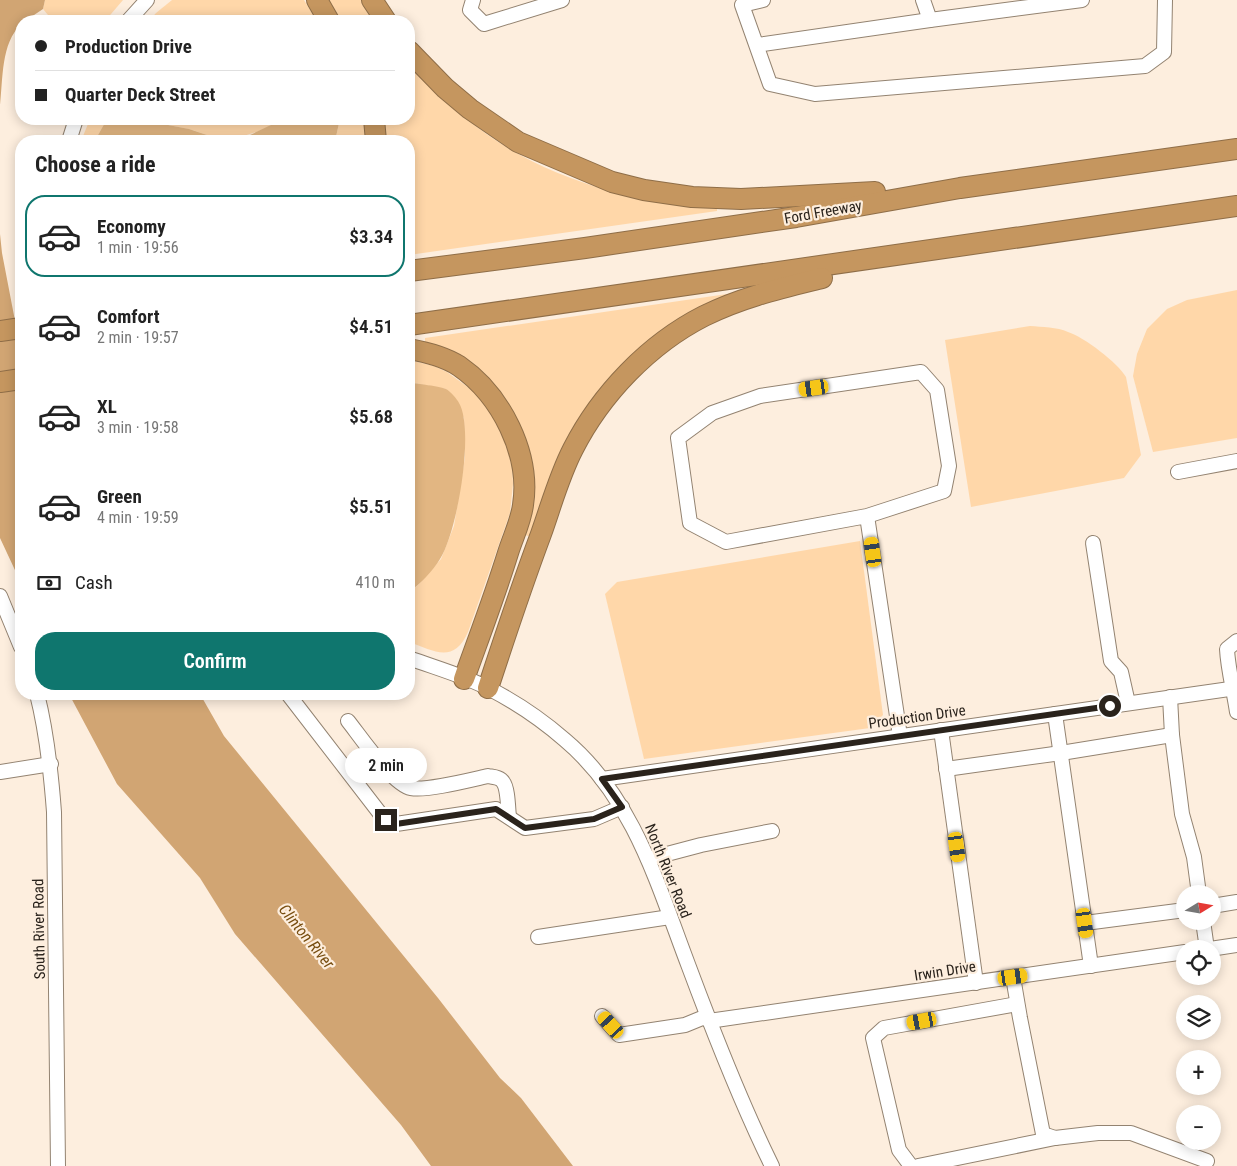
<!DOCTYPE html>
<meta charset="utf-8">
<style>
:root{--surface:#fff;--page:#f2f2f2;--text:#222;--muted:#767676;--line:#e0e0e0;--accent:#0f766e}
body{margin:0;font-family:"Roboto Condensed",sans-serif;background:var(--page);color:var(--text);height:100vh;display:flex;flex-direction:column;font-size:19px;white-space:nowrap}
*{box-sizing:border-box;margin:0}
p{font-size:16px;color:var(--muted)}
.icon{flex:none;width:28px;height:28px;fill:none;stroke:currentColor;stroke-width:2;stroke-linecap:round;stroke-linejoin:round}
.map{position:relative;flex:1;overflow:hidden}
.drawer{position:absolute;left:15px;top:135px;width:400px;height:565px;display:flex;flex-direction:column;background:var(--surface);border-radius:20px;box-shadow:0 2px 12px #0003}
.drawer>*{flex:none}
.hud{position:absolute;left:15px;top:15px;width:400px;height:110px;border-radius:20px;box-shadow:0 2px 12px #0003;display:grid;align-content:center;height:110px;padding:0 20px;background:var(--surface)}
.needle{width:32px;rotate:79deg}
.fabs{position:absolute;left:1176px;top:885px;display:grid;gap:10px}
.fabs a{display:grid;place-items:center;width:45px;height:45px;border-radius:50%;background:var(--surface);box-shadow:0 2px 12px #0003;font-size:25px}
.end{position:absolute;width:22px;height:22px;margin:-11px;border:6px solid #2a231c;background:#fff;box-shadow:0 0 0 2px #fff}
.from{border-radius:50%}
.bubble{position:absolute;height:35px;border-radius:18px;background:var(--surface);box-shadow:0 2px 12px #0003;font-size:16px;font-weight:600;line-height:35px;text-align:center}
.car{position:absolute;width:15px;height:30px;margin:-15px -8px;border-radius:6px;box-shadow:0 0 4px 1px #0007;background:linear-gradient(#f5c518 24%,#345 0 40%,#f5c518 0 76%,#345 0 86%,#f5c518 0)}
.hud b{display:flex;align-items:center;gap:18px;height:48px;font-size:19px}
.hud b+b{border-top:1px solid var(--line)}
.hud i{width:12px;height:12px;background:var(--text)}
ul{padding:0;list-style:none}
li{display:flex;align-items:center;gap:15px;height:82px;margin:0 10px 8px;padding:0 10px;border:2px solid transparent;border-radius:20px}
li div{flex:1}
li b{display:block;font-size:19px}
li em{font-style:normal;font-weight:600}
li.active{border-color:var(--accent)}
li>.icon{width:45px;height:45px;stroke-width:1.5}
h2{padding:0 20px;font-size:22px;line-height:60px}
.pay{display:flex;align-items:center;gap:12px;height:55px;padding:0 20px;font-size:19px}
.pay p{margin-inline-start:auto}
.cta{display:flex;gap:10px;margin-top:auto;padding:10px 20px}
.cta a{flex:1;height:58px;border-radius:20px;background:var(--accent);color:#fff;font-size:20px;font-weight:600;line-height:58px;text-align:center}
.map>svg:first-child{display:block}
.green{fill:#ffd7a9}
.forest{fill:#e2b682}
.water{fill:#d1a573}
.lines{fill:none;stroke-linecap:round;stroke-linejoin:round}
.minor-casing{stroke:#938371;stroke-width:16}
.highway-casing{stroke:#8f6e48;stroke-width:22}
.minor{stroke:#fff;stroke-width:14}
.highway{stroke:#c5965f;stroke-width:20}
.route{stroke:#2a231c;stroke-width:6}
.labels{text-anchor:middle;stroke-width:4.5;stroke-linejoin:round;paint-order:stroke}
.street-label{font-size:15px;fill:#2a231c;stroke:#fdeede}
.water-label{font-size:16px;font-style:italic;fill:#774d0f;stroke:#fdeede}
</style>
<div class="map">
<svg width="1237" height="1166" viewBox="0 0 1237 1166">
<rect width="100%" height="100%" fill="#fdeede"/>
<!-- green -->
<g class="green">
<path d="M45,0H123L105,21H53L43,9Z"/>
<path d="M172,0H304L317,21H149L156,13Z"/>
<path d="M327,0H363L377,21H340Z"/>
<path d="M409,63C428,81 446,101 466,118C533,175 631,204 717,208V211L409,255V141H386L384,119H409Z"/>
<path d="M90,119H107L98,135L97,141H81Z"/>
<path d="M156,119H279C265,132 232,142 214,137C205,135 197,131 188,129C176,126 165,126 156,119Z"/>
<path d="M340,119H365L367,141H335Z"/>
<path d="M1237,290V438L1153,452L1133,376L1137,354L1147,329L1167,309L1187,300Z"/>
<path d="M734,293L640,352L531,537L525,535L531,514L527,444L515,415L496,387L425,344V338Z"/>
<path d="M1030,326C1042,327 1057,327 1068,332C1084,337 1118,363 1126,377L1141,455L1124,478L971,507L945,340Z"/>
<path d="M409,360L434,366L447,372L476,393L485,404L504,434L512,463L513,484L510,513L468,632C454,664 434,651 409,642V592L417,586L441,559L454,526L465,457L464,418L446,389L409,382Z"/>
<path d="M860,541L883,715L870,728L644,759L605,594L617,582Z"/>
</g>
<!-- forest -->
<g class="forest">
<path d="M107,119H156L163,124L189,129L216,138L248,136L275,123L279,119H340L335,141H97L98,135Z"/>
<path d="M409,382C417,384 440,386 446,389C450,391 457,399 459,403C475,430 457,533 440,559C433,571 420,584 409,592Z"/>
</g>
<!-- water -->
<g class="water">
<path d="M0,0H45L43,9L25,21H21V25C1,42 3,80 0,105Z"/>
<path d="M0,234L2,253L21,352V583L0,538Z"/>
<path d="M69,694H200L224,736L438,998L500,1078L521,1098L573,1166H431L401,1125L235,934L200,878L117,784Z"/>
</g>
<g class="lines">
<!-- minor casing -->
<g class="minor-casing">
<g id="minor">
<path d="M473,0L470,10L484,24L562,0"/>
<path d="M763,0L742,5L770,84L815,94L1145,66L1164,52L1165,0"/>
<path d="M930,20L1082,0"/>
<path d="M128,21L147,0"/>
<path d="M757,45L930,20L923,0"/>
<path d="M69,141L76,119"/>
<path d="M1178,472L1237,461"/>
<path d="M867,516L726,542L690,523L678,438L712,413L760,396L921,372L937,390L949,466L944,491L867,516L900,736"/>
<path d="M1093,543L1111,661L1121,672L1128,703"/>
<path d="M0,596L21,647"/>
<path d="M1237,641L1227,649C1228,670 1234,691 1237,712"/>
<path d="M409,658C436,668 465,676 490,689C517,703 542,720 565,740C634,798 658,886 689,967C714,1034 740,1101 772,1166"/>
<path d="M37,694C47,733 51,772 54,812L58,1166"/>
<path d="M288,694L382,816L391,823L396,824L496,809L525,828L594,819L622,807"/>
<path d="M1170,697L1172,735L1182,814L1194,857L1199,894"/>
<path d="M1055,714L1091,966"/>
<path d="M348,721C360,736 393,785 411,788C427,791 470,780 488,776C493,777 500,777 503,782C508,788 508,809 509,817"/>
<path d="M941,730L976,983"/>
<path d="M946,769L1061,753L1172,735"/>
<path d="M0,772L51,764"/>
<path d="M602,779L1237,688"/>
<path d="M648,859L701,845L772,831"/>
<path d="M1212,906L1237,902"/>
<path d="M1203,921L1207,949"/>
<path d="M1085,923L1185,910"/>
<path d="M538,937L670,917"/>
<path d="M1210,949L1237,945"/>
<path d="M1013,977L1020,1018L1043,1134L1055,1138"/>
<path d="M602,1016L619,1035L685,1025L707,1016"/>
<path d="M709,1021L1185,952"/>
<path d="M911,1166L899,1150L873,1038L884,1028L1017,1004"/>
<path d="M918,1166L1055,1138L1098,1133H1131L1207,1161"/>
</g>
</g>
<!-- highway casing -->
<g class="highway-casing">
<g id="highway">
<path d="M317,0L329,21"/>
<path d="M372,0L386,21"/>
<path d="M409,51L445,88L470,109L518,142L612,182L644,190L692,197L741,199L875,192"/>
<path d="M374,119L376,141"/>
<path d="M409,271L585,248L796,217L960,188L1237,149"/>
<path d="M409,325L1237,206"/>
<path d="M0,331L21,328"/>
<path d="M409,349C426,352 445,357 459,366C501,395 531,454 523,505C521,521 513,537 508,553C495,595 479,637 464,679"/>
<path d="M0,382L21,379"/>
<path d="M488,688C505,636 522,585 541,534C551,506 559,476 573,449C601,394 649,344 704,316C742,297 782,288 822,278"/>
</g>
</g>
<!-- minor -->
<use href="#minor" class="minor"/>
<!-- highway -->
<use href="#highway" class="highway"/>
</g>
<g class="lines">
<!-- route -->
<path class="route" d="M386,820L396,824L496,809L525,828L594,819L622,807L602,779L1110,706"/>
</g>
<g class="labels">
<!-- street labels -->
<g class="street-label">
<text transform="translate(823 212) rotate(-10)" y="5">Ford Freeway</text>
<text transform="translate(917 717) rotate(-8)" y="5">Production Drive</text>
<text transform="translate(668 871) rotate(68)" y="5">North River Road</text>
<text transform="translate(39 929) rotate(-91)" y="5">South River Road</text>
<text transform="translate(945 971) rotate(-9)" y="5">Irwin Drive</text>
</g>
<!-- water labels -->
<g class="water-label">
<text transform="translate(307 936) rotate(51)" y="6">Clinton River</text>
</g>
</g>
</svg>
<div class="fabs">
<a><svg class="needle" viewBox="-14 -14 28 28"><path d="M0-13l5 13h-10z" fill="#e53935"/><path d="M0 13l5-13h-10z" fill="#767676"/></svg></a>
<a><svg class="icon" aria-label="locate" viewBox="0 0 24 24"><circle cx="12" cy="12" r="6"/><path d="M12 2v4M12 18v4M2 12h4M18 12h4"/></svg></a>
<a><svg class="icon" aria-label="layers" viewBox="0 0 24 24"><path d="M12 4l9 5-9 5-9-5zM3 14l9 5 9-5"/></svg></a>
<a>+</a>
<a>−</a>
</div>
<i class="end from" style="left:1110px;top:706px"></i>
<i class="end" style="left:386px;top:820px"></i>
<div class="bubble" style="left:345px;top:748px;width:82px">2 min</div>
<i class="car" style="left:814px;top:388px;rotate:262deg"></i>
<i class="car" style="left:873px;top:552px;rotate:352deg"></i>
<i class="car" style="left:957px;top:847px;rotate:172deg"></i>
<i class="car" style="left:1085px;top:923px;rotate:172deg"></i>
<i class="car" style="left:1013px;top:977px;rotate:82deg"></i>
<i class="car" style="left:922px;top:1021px;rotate:260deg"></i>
<i class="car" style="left:611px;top:1025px;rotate:318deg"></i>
<div class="hud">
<b><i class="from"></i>Production Drive</b>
<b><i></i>Quarter Deck Street</b>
</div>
<section class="drawer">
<h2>Choose a ride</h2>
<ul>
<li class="active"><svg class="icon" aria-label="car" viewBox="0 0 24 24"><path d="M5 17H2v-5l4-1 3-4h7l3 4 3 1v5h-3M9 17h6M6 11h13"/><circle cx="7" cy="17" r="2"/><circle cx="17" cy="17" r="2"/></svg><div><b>Economy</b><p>1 min · 19:56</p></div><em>$3.34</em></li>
<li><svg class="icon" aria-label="car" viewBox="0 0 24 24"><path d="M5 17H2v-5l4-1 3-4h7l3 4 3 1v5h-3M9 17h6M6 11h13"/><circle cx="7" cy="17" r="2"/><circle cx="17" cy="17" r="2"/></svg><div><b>Comfort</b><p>2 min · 19:57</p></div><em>$4.51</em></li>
<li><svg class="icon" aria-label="car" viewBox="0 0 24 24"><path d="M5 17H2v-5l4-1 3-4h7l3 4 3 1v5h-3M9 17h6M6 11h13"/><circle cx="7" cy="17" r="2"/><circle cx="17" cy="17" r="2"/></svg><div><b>XL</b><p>3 min · 19:58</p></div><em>$5.68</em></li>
<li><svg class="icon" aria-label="car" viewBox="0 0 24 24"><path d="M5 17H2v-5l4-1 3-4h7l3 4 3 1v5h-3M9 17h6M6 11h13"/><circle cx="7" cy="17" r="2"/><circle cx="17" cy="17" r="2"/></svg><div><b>Green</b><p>4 min · 19:59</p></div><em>$5.51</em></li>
</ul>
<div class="pay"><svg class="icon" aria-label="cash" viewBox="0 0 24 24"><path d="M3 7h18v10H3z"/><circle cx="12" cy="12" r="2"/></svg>Cash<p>410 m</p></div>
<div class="cta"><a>Confirm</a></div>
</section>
</div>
